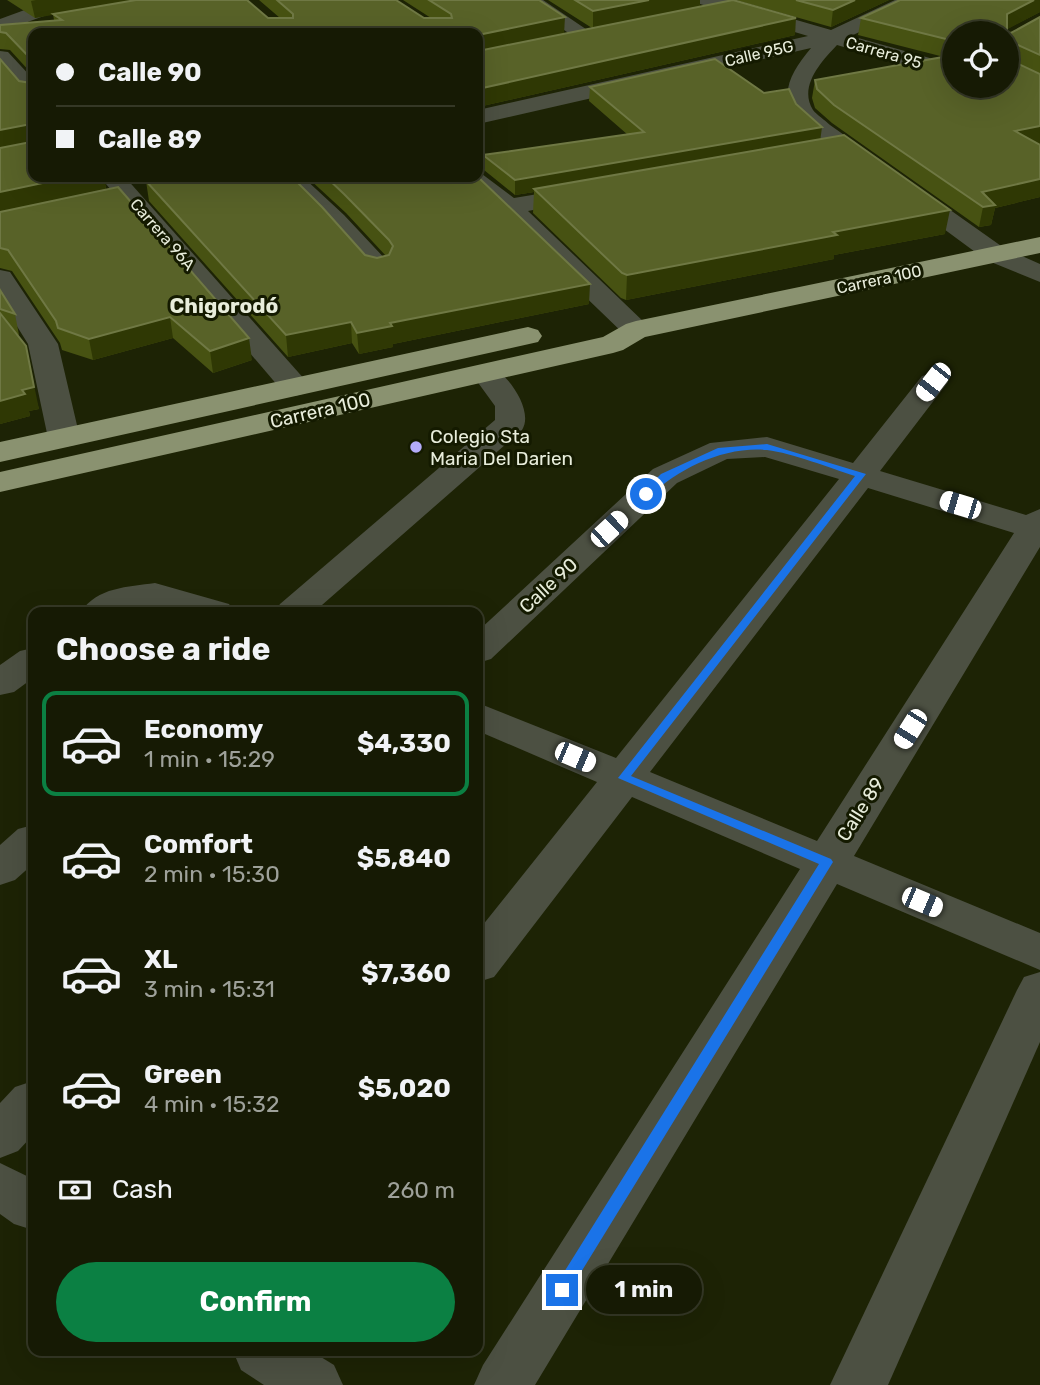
<!DOCTYPE html>
<meta charset="utf-8">
<style>
:root{--surface:#161a04;--page:#232713;--text:#f1f3f6;--muted:#9ea19a;--line:#353826;--accent:#0b8043}
body{margin:0;font-family:Rubik,sans-serif;background:var(--page);color:var(--text);height:100vh;display:flex;flex-direction:column;font-size:26px;white-space:nowrap}
*{box-sizing:border-box;margin:0}
p{font-size:23px;color:var(--muted)}
.icon{flex:none;width:38px;height:38px;fill:none;stroke:currentColor;stroke-width:2;stroke-linecap:round;stroke-linejoin:round}
.map{position:relative;flex:1;overflow:hidden}
.details{position:absolute;left:28px;top:607px;width:455px;height:749px;display:flex;flex-direction:column;background:var(--surface);border-radius:14px;box-shadow:0 7px 28px #0002,0 0 0 2px var(--line)}
.details>*{flex:none}
.hud{position:absolute;left:28px;top:28px;width:455px;height:154px;border-radius:14px;box-shadow:0 7px 28px #0002,0 0 0 2px var(--line);display:grid;align-content:center;height:154px;padding:0 28px;background:var(--surface)}
.tools{position:absolute;left:942px;top:21px;display:grid;gap:14px}
.tools a{display:grid;place-items:center;width:77px;height:77px;border-radius:50%;background:var(--surface);box-shadow:0 7px 28px #0002,0 0 0 2px var(--line);font-size:35px}
.end{position:absolute;width:32px;height:32px;margin:-16px;border:9px solid #1a73e8;background:#fff;box-shadow:0 0 0 4px #fff}
.from{border-radius:50%}
.bubble{position:absolute;height:49px;border-radius:24px;background:var(--surface);box-shadow:0 7px 28px #0002,0 0 0 2px var(--line);font-size:23px;font-weight:700;line-height:49px;text-align:center}
.car{position:absolute;width:21px;height:42px;margin:-21px -10px;border-radius:9px;box-shadow:0 0 5px 2px #0007;background:linear-gradient(#fff 24%,#345 0 40%,#fff 0 76%,#345 0 86%,#fff 0)}
.hud b{display:flex;align-items:center;gap:24px;height:66px;font-size:26px}
.hud b+b{border-top:2px solid var(--line)}
.hud i{width:18px;height:18px;background:var(--text)}
ul{padding:0;list-style:none}
li{display:flex;align-items:center;gap:21px;height:105px;margin:0 14px 10px;padding:0 14px;border:4px solid transparent;border-radius:14px}
li div{flex:1}
li b{display:block;font-size:26px}
li em{font-style:normal;font-weight:700}
li.current{border-color:var(--accent)}
li>.icon{width:63px;height:63px;stroke-width:1.5}
h2{padding:0 28px;font-size:32px;line-height:84px}
.pay{display:flex;align-items:center;gap:18px;height:77px;padding:0 28px;font-size:26px}
.pay p{margin-inline-start:auto}
.action{display:flex;gap:14px;margin-top:auto;padding:14px 28px}
.action a{flex:1;height:80px;border-radius:42px;background:var(--accent);color:#fff;font-size:28px;font-weight:700;line-height:80px;text-align:center}
.map>svg:first-child{display:block}
.lines{fill:none;stroke-linecap:round;stroke-linejoin:round}
.minor{fill:#4c5042;fill-rule:evenodd}
.highway{fill:#8a9270;fill-rule:evenodd}
.wall{fill:#475212;fill-rule:evenodd}
.shaded-wall{fill:#2f3804}
.building{fill:#586228;stroke:#6f7844;stroke-width:2}
.route{fill:#1a73e8}
.poi-dot{fill:#b4acf9;stroke:#141a00;stroke-width:2.5}
.labels{text-anchor:middle;stroke-width:6;stroke-linejoin:round;paint-order:stroke}
.far-street-label{font-size:16px;fill:#e8eddb;stroke:#141a00}
.street-label{font-size:19px;fill:#e8eddb;stroke:#141a00}
.poi-label{font-size:19px;fill:#e8eddb;stroke:#141a00;text-anchor:start}
.far-district-label{font-size:21px;font-weight:bold;fill:#e8eddb;stroke:#141a00}
</style>
<div class="map">
<svg width="1040" height="1385" viewBox="0 0 1040 1385">
<rect width="100%" height="100%" fill="#1d2305"/>
<g class="lines">
<!-- minor -->
<g class="minor">
<path d="M52,0H80L77,4L0,32V19Z"/>
<path d="M519,0H543L599,38L596,42H582Z"/>
<path d="M697,0H728L831,30L895,0H921L918,4L851,36L944,62L947,67L944,72H928L837,45C822,61 798,86 813,110C817,115 825,120 830,125L1004,248L1040,264V282L986,260L800,123C776,96 791,72 811,48L478,124V110L808,36L700,4Z"/>
<path d="M0,51L8,52L33,79V99L25,97L0,70Z"/>
<path d="M478,171L514,198L586,186L595,188L598,193L595,198L528,211L646,324L650,330L646,336L636,339L626,336L461,177H478Z"/>
<path d="M100,177H125L306,381L310,387L306,393L295,396L284,393Z"/>
<path d="M277,177H303L344,215L388,262L392,268L388,274L378,276L368,274L326,225Z"/>
<path d="M0,270L10,272L58,344L80,438L75,445L64,447L53,445L48,438L28,344L0,299Z"/>
<path d="M486,364C505,369 535,410 522,430L314,612H275L280,604L495,420V406L471,373L475,367Z"/>
<path d="M933,373L944,376L948,382L880,471L1026,515L1040,509V547L854,856L1040,933V970L837,884L535,1385H474L483,1365L800,869L632,797L494,977L478,982V931L597,782L478,731V703L616,758L839,479L765,457L727,459L677,483L491,659L478,663V631L653,469L710,443L767,437L853,463L922,376ZM868,488L1014,533L817,841L650,772Z"/>
<path d="M155,583L229,604L234,612C217,614 195,615 178,612C158,609 141,600 123,612H81C97,587 128,587 155,583Z"/>
<path d="M33,648V678L14,692L0,695V665L20,651Z"/>
<path d="M33,825V864L15,880L0,885V845L18,829Z"/>
<path d="M1040,972V1042L888,1385H830L1017,990L1024,977Z"/>
<path d="M33,1081V1135L18,1151L0,1158V1103L15,1087Z"/>
<path d="M0,1163L33,1179V1230L14,1224L0,1214Z"/>
<path d="M233,1351H311L334,1365L343,1385H264L241,1370Z"/>
</g>
<!-- highway -->
<g class="highway">
<path d="M1040,237V253L645,337L623,350L613,353L0,492V472L603,337L626,324L636,321Z"/>
<path d="M528,327L538,330L542,336L538,342L0,462V442Z"/>
</g>
</g>
<!-- wall -->
<g class="wall">
<path d="M7,0H247L268,18H280L259,0H396L424,18H431L403,0H539L564,34L592,28L548,0H700V6L603,26L795,35L478,107V33H33V177H104L106,189L252,360L213,373L173,338L93,360L62,350L60,343L12,271L0,268V59L19,81L31,83V73L10,50L0,49V25L54,20L53,14L35,18Z"/>
<path d="M736,0H889L831,27Z"/>
<path d="M1040,0V12L1007,29V32L1011,33L1040,17V144H1038L1040,145V197L995,208L991,225L979,227L832,123L815,108L812,98L815,80L944,57L858,35L861,18ZM954,33H1006L954,86Z"/>
<path d="M590,87L764,93L796,104L821,139L945,234L834,255V259L626,300L621,298L533,213L534,192L515,195L484,170L483,155L628,135L589,101Z"/>
<path d="M127,177H165L134,183Z"/>
<path d="M307,177H478L589,304L393,344V347L359,354L352,343L288,357L149,201L146,181L365,255L377,258L386,256L346,213Z"/>
<path d="M0,290L15,314L19,335L16,334L39,409L29,411L30,416L0,424Z"/>
</g>
<!-- shaded-wall -->
<g class="shaded-wall">
<path d="M36,0H140L35,18L31,1Z"/>
<path d="M649,0H700V6L593,28V11Z"/>
<path d="M855,0H889L831,27L833,10Z"/>
<path d="M1034,0H1040V12L1004,31L1007,14Z"/>
<path d="M565,17L564,34L478,52V35Z"/>
<path d="M796,18L795,35L478,107V89Z"/>
<path d="M31,124L33,143L0,150V130Z"/>
<path d="M1040,126V144L1011,149L1015,131Z"/>
<path d="M822,127L820,142L534,189V192L515,195V180Z"/>
<path d="M71,177H104L106,189L0,212V192Z"/>
<path d="M133,177H165L134,183Z"/>
<path d="M1040,179V197L995,208L991,225L979,227L983,207L982,192Z"/>
<path d="M950,210L945,234L834,255V259L626,300L627,275L833,232Z"/>
<path d="M590,284L589,304L393,344V347L359,354L357,333L390,323Z"/>
<path d="M170,317L173,338L93,360L89,339Z"/>
<path d="M351,322L352,343L288,357L286,335Z"/>
<path d="M249,338L252,360L213,373L210,351Z"/>
<path d="M26,346L39,409L29,411L30,416L0,424V401L22,390Z"/>
</g>
<!-- building -->
<g class="building">
<path d="M136,0H247L268,18H293V14L277,0H396L424,18H452L451,14L429,0H539L565,17L478,35V33H33V177H71L0,192V148L31,142V124L0,130V59L19,81L31,83L32,60L6,33L0,32V25L62,20L53,14Z"/>
<path d="M575,0H649L593,11Z"/>
<path d="M733,0L796,18L478,89V51Z"/>
<path d="M796,0H855L833,10Z"/>
<path d="M900,0H1034L1007,14V32L1011,33L1040,17V55L1007,40L1008,59L1040,74V126L1015,131L1040,145V179L982,192L995,205L983,207L834,105L817,89L815,80L954,55V86H1006V33H954V41L861,18Z"/>
<path d="M715,59L764,93L789,89L796,104L822,127L515,180L483,155L644,132L590,87Z"/>
<path d="M844,135L950,210L833,232L837,235L627,275L622,273L534,189Z"/>
<path d="M165,177H292L322,207L365,255L377,258L389,255L393,246L389,240L344,194L326,177H478L590,284L390,323L392,326L357,333L351,322L286,335L146,181Z"/>
<path d="M118,187L249,338L210,351L170,317L89,339L58,328L56,321L8,250L0,248V212Z"/>
<path d="M0,290L15,314L0,309Z"/>
<path d="M0,313L26,346L34,387L22,390L25,394L0,401Z"/>
</g>
<!-- route -->
<path class="route" d="M767,444L866,474L631,776L831,859L833,862L567,1295L562,1297L556,1295L553,1290L556,1285L819,864L618,778L855,476C830,468 792,453 767,450C725,446 679,468 650,496L641,494L661,474L718,448Z"/>
<!-- markers -->
<circle class="poi-dot" cx="416" cy="447" r="7"/>
<g class="labels">
<!-- far-street labels -->
<g class="far-street-label">
<text transform="translate(884 52) rotate(16)" y="6">Carrera 95</text>
<text transform="translate(759 53) rotate(-13)" y="6">Calle 95G</text>
<text transform="translate(163 234) rotate(49)" y="6">Carrera 96A</text>
<text transform="translate(879 279) rotate(-12)" y="6">Carrera 100</text>
</g>
<!-- street labels -->
<g class="street-label">
<text transform="translate(320 410) rotate(-13)" y="7">Carrera 100</text>
<text transform="translate(548 585) rotate(-43)" y="7">Calle 90</text>
<text transform="translate(860 809) rotate(-58)" y="7">Calle 89</text>
</g>
<!-- poi labels -->
<g class="poi-label">
<text x="430" y="443">Colegio Sta<tspan x="430" dy="22">Maria Del Darien</tspan></text>
</g>
<!-- far-district labels -->
<g class="far-district-label">
<text x="224" y="313">Chigorodó</text>
</g>
</g>
</svg>
<div class="tools">
<a><svg class="icon" aria-label="locate" viewBox="0 0 24 24"><circle cx="12" cy="12" r="6"/><path d="M12 2v4M12 18v4M2 12h4M18 12h4"/></svg></a>
</div>
<i class="end from" style="left:646px;top:494px"></i>
<i class="end" style="left:562px;top:1290px"></i>
<div class="bubble" style="left:586px;top:1265px;width:116px">1 min</div>
<i class="car" style="left:933px;top:382px;rotate:218deg"></i>
<i class="car" style="left:960px;top:505px;rotate:287deg"></i>
<i class="car" style="left:609px;top:529px;rotate:47deg"></i>
<i class="car" style="left:910px;top:729px;rotate:212deg"></i>
<i class="car" style="left:575px;top:757px;rotate:113deg"></i>
<i class="car" style="left:922px;top:902px;rotate:113deg"></i>
<div class="hud">
<b><i class="from"></i>Calle 90</b>
<b><i></i>Calle 89</b>
</div>
<section class="details">
<h2>Choose a ride</h2>
<ul>
<li class="current"><svg class="icon" aria-label="car" viewBox="0 0 24 24"><path d="M5 17H2v-5l4-1 3-4h7l3 4 3 1v5h-3M9 17h6M6 11h13"/><circle cx="7" cy="17" r="2"/><circle cx="17" cy="17" r="2"/></svg><div><b>Economy</b><p>1 min · 15:29</p></div><em>$4,330</em></li>
<li><svg class="icon" aria-label="car" viewBox="0 0 24 24"><path d="M5 17H2v-5l4-1 3-4h7l3 4 3 1v5h-3M9 17h6M6 11h13"/><circle cx="7" cy="17" r="2"/><circle cx="17" cy="17" r="2"/></svg><div><b>Comfort</b><p>2 min · 15:30</p></div><em>$5,840</em></li>
<li><svg class="icon" aria-label="car" viewBox="0 0 24 24"><path d="M5 17H2v-5l4-1 3-4h7l3 4 3 1v5h-3M9 17h6M6 11h13"/><circle cx="7" cy="17" r="2"/><circle cx="17" cy="17" r="2"/></svg><div><b>XL</b><p>3 min · 15:31</p></div><em>$7,360</em></li>
<li><svg class="icon" aria-label="car" viewBox="0 0 24 24"><path d="M5 17H2v-5l4-1 3-4h7l3 4 3 1v5h-3M9 17h6M6 11h13"/><circle cx="7" cy="17" r="2"/><circle cx="17" cy="17" r="2"/></svg><div><b>Green</b><p>4 min · 15:32</p></div><em>$5,020</em></li>
</ul>
<div class="pay"><svg class="icon" aria-label="cash" viewBox="0 0 24 24"><path d="M3 7h18v10H3z"/><circle cx="12" cy="12" r="2"/></svg>Cash<p>260 m</p></div>
<div class="action"><a>Confirm</a></div>
</section>
</div>
